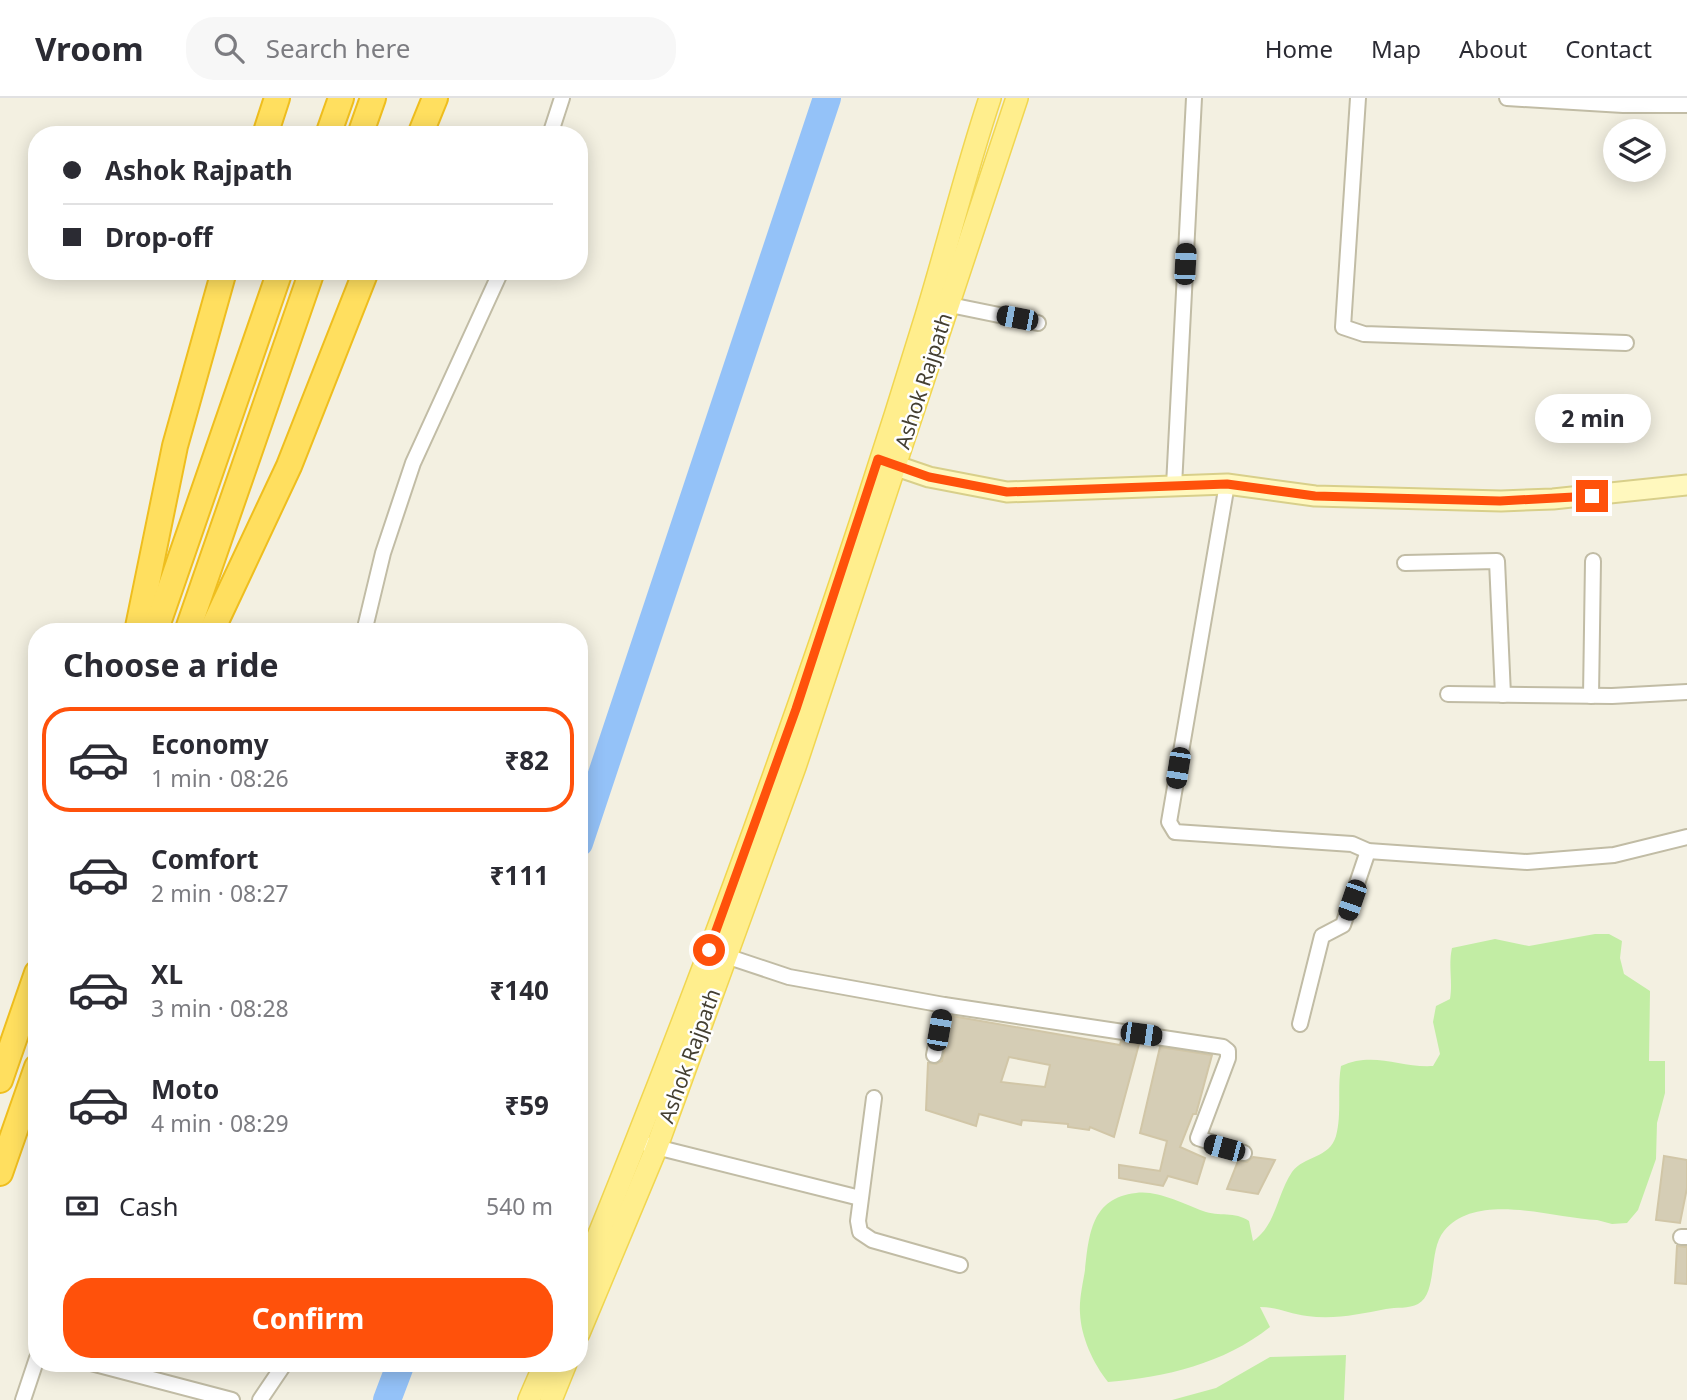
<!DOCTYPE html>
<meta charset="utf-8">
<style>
:root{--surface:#fff;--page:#f7f7f7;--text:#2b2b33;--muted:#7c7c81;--line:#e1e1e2;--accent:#ff510b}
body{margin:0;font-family:"Noto Sans",sans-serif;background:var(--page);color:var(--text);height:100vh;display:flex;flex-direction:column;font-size:26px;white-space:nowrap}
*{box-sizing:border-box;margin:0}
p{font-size:23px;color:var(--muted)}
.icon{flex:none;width:38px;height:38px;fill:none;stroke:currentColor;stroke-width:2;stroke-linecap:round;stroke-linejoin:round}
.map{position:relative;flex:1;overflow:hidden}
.drawer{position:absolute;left:28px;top:525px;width:560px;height:749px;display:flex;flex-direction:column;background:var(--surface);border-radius:28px;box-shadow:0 4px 18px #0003}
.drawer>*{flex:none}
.hud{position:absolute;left:28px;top:28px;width:560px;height:154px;border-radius:28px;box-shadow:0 4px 18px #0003;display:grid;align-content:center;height:154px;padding:0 35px;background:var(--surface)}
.buttons{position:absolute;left:1603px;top:21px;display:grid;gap:14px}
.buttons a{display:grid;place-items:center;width:63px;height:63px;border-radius:50%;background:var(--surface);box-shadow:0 4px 18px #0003;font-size:35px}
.end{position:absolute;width:32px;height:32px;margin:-16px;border:9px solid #ff510b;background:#fff;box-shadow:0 0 0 4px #fff}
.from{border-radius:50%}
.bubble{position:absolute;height:49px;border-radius:24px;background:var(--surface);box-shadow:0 4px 18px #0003;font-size:23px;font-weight:700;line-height:49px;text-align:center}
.car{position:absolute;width:21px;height:42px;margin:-21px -10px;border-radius:9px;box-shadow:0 0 5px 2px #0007;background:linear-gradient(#222 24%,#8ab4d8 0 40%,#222 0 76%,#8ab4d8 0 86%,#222 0)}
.hud b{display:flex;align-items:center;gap:24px;height:66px;font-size:26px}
.hud b+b{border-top:2px solid var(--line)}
.hud i{width:18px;height:18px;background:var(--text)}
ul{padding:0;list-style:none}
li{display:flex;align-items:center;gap:21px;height:105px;margin:0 14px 10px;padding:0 21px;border:4px solid transparent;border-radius:28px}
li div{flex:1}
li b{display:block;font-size:26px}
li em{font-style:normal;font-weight:700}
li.on{border-color:var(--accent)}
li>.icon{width:63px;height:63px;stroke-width:1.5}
h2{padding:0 35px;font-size:32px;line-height:84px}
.pay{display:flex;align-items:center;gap:18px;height:77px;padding:0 35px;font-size:26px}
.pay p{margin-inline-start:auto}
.primary-button{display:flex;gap:14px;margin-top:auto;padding:14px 35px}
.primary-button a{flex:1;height:80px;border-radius:28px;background:var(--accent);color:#fff;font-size:28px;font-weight:700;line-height:80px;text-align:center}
header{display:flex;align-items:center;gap:42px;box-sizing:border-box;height:98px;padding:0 35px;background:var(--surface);border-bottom:2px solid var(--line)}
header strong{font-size:33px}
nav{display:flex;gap:38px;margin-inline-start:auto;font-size:24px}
.search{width:490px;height:63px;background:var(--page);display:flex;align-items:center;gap:18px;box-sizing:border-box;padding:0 24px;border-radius:28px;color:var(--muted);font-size:26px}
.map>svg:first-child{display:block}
.green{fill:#c2eda4}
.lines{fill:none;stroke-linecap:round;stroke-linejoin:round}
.river{stroke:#94c2f8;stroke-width:28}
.building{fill:#d5cdb5;stroke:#d1c6a7;stroke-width:2;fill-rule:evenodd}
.street-casing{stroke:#c1bca5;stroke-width:18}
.secondary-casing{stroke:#d8cf8a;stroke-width:23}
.primary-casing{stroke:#f1d650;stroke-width:24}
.highway-casing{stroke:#efbe1e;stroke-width:28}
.street{stroke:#fff;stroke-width:14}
.secondary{stroke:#fff8be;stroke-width:19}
.primary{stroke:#ffee8d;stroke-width:21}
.highway{stroke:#ffdf5f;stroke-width:24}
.route{stroke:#ff510b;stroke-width:9}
.labels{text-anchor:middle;stroke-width:5;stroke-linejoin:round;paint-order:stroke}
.street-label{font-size:21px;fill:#443f31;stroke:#fff}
</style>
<header>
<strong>Vroom</strong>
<div class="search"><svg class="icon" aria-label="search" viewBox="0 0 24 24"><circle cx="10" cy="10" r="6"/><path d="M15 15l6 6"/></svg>Search here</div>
<nav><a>Home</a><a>Map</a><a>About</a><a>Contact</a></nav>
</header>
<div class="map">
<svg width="1687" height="1302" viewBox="0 0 1687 1302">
<rect width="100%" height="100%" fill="#f3f0e1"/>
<!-- green -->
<g class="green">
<path d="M1595,836H1609L1622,843L1620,860L1624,876L1650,893L1649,963H1665V995L1657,1025L1656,1061L1638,1112L1627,1125L1612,1126L1597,1122C1552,1120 1477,1093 1444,1133C1428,1152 1438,1195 1418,1206C1409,1211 1396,1209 1386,1211C1360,1216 1334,1222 1307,1218C1290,1216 1277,1209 1260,1209L1270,1229C1223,1266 1166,1279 1108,1284C1093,1265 1081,1239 1080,1215C1079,1201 1083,1185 1085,1172C1089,1137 1091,1100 1136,1095C1158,1092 1183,1106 1203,1113C1219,1119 1235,1113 1249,1123L1253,1143C1276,1128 1277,1096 1292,1074C1305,1057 1329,1061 1336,1038C1342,1016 1337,990 1341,968C1374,953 1400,970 1433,968L1440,956L1433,924L1436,908L1450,901C1453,883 1448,868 1452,850L1495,841L1529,848Z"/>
<path d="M1346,1257L1344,1302H1172L1216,1290L1270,1259Z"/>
</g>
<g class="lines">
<!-- river -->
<g class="river">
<path d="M579,745L827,0"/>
<path d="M387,1302L401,1265"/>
</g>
</g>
<!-- building -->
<g class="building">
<path d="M952,918L1120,947L1121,943L1139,946L1114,1039L1090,1029L1089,1032L1068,1029V1026L1022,1022L1021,1027L979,1016L976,1028L926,1012L928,965L936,966L942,963ZM1009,959L1050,967L1045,989L1001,984Z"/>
<path d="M1160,949L1212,957L1196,1016H1193L1180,1049L1205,1060L1197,1086L1168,1078L1163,1088L1119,1080V1067L1160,1073L1167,1043L1140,1035Z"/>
<path d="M1664,1058L1687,1062V1090L1680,1125L1656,1122Z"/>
<path d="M1253,1059L1275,1062L1258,1096L1227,1091L1238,1063L1247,1064Z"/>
<path d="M1677,1148L1687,1149V1186L1675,1185Z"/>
</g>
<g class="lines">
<!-- street casing -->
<g class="street-casing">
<g id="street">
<path d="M1358,0L1343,229L1364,236L1626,245"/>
<path d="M1507,0L1623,7H1687"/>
<path d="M550,37L562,0"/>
<path d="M950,207L1038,225"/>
<path d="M1227,386L1169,724L1175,734L1352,746L1368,753L1527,764L1614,757L1687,739"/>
<path d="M1174,388L1194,0"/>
<path d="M1405,465L1497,463L1503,597"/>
<path d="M364,534L383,455L413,365L501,173"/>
<path d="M1448,596L1612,598L1687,594"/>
<path d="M1591,598L1593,463"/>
<path d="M720,856L789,879L944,907L1223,949L1228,953V960L1198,1040L1244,1055"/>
<path d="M1300,926L1322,838L1343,827L1368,753"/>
<path d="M934,957L944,907"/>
<path d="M874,1000L858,1123L860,1134L872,1142L960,1167"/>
<path d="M648,1047L860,1100"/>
<path d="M1681,1139H1687"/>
<path d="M91,1265L232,1302"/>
<path d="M23,1302L37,1260"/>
<path d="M260,1302L285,1265"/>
</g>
</g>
<!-- secondary casing -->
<g class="secondary-casing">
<path id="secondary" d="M882,363L929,379L1007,394L1227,386L1315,398L1501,403L1553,401L1687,387"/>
</g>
<!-- primary casing -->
<g class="primary-casing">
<g id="primary">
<path d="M579,1185C709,868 826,545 926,218C948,146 966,72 990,0"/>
<path d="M579,1235L656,1051L795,669L1017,0"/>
<path d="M529,1302L545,1265"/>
<path d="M551,1302L566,1265"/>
</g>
</g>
<!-- highway casing -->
<g class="highway-casing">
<g id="highway">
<path d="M265,37L277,0"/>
<path d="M328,37L341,0"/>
<path d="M360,37L373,0"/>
<path d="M420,37L435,0"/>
<path d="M137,534L175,348L224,173"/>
<path d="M155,534L280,173"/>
<path d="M187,534L312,173"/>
<path d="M211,534L289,368L366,173"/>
<path d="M0,982L37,875"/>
<path d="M0,1075L37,969"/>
</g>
</g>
<!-- street -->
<use href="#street" class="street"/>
<!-- secondary -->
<use href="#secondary" class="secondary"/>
<!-- primary -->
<use href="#primary" class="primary"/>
<!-- highway -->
<use href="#highway" class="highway"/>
</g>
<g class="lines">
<!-- route -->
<path class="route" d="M709,852L796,611L878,361L929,379L1007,394L1227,386L1315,398L1500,403L1592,398"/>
</g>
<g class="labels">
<!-- street labels -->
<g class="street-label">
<text transform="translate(924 283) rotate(-72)" y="7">Ashok Rajpath</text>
<text transform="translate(690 958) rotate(-70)" y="7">Ashok Rajpath</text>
</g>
</g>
</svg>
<div class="buttons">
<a><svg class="icon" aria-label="layers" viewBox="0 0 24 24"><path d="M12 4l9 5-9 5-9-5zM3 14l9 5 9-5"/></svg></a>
</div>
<i class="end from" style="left:709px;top:852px"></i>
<i class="end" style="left:1592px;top:398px"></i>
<div class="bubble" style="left:1535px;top:296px;width:116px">2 min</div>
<i class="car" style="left:1185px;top:166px;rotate:3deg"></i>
<i class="car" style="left:1017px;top:220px;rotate:281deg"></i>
<i class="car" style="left:1178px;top:670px;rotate:189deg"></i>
<i class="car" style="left:1352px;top:802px;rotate:199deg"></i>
<i class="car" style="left:939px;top:932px;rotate:10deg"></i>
<i class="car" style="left:1141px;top:936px;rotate:98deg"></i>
<i class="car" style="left:1224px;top:1050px;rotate:285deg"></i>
<div class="hud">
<b><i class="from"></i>Ashok Rajpath</b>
<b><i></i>Drop-off</b>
</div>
<section class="drawer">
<h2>Choose a ride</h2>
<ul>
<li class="on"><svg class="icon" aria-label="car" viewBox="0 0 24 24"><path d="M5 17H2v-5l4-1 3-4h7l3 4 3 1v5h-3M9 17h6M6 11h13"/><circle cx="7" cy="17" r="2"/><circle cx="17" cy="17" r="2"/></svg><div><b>Economy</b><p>1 min · 08:26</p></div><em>₹82</em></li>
<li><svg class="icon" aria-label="car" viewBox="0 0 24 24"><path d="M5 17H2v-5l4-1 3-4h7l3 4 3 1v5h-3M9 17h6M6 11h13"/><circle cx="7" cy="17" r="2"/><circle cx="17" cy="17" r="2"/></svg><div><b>Comfort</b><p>2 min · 08:27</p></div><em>₹111</em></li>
<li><svg class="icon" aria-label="car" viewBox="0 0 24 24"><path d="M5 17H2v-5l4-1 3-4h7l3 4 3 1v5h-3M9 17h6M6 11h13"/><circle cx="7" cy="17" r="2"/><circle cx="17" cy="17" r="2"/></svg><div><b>XL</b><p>3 min · 08:28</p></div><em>₹140</em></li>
<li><svg class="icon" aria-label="car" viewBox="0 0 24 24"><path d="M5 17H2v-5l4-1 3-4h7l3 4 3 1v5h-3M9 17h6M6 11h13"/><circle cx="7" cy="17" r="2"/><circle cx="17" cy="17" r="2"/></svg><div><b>Moto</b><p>4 min · 08:29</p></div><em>₹59</em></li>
</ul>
<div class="pay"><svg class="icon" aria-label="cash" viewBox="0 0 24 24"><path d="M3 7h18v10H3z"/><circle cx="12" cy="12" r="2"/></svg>Cash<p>540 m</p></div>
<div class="primary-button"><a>Confirm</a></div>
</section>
</div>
